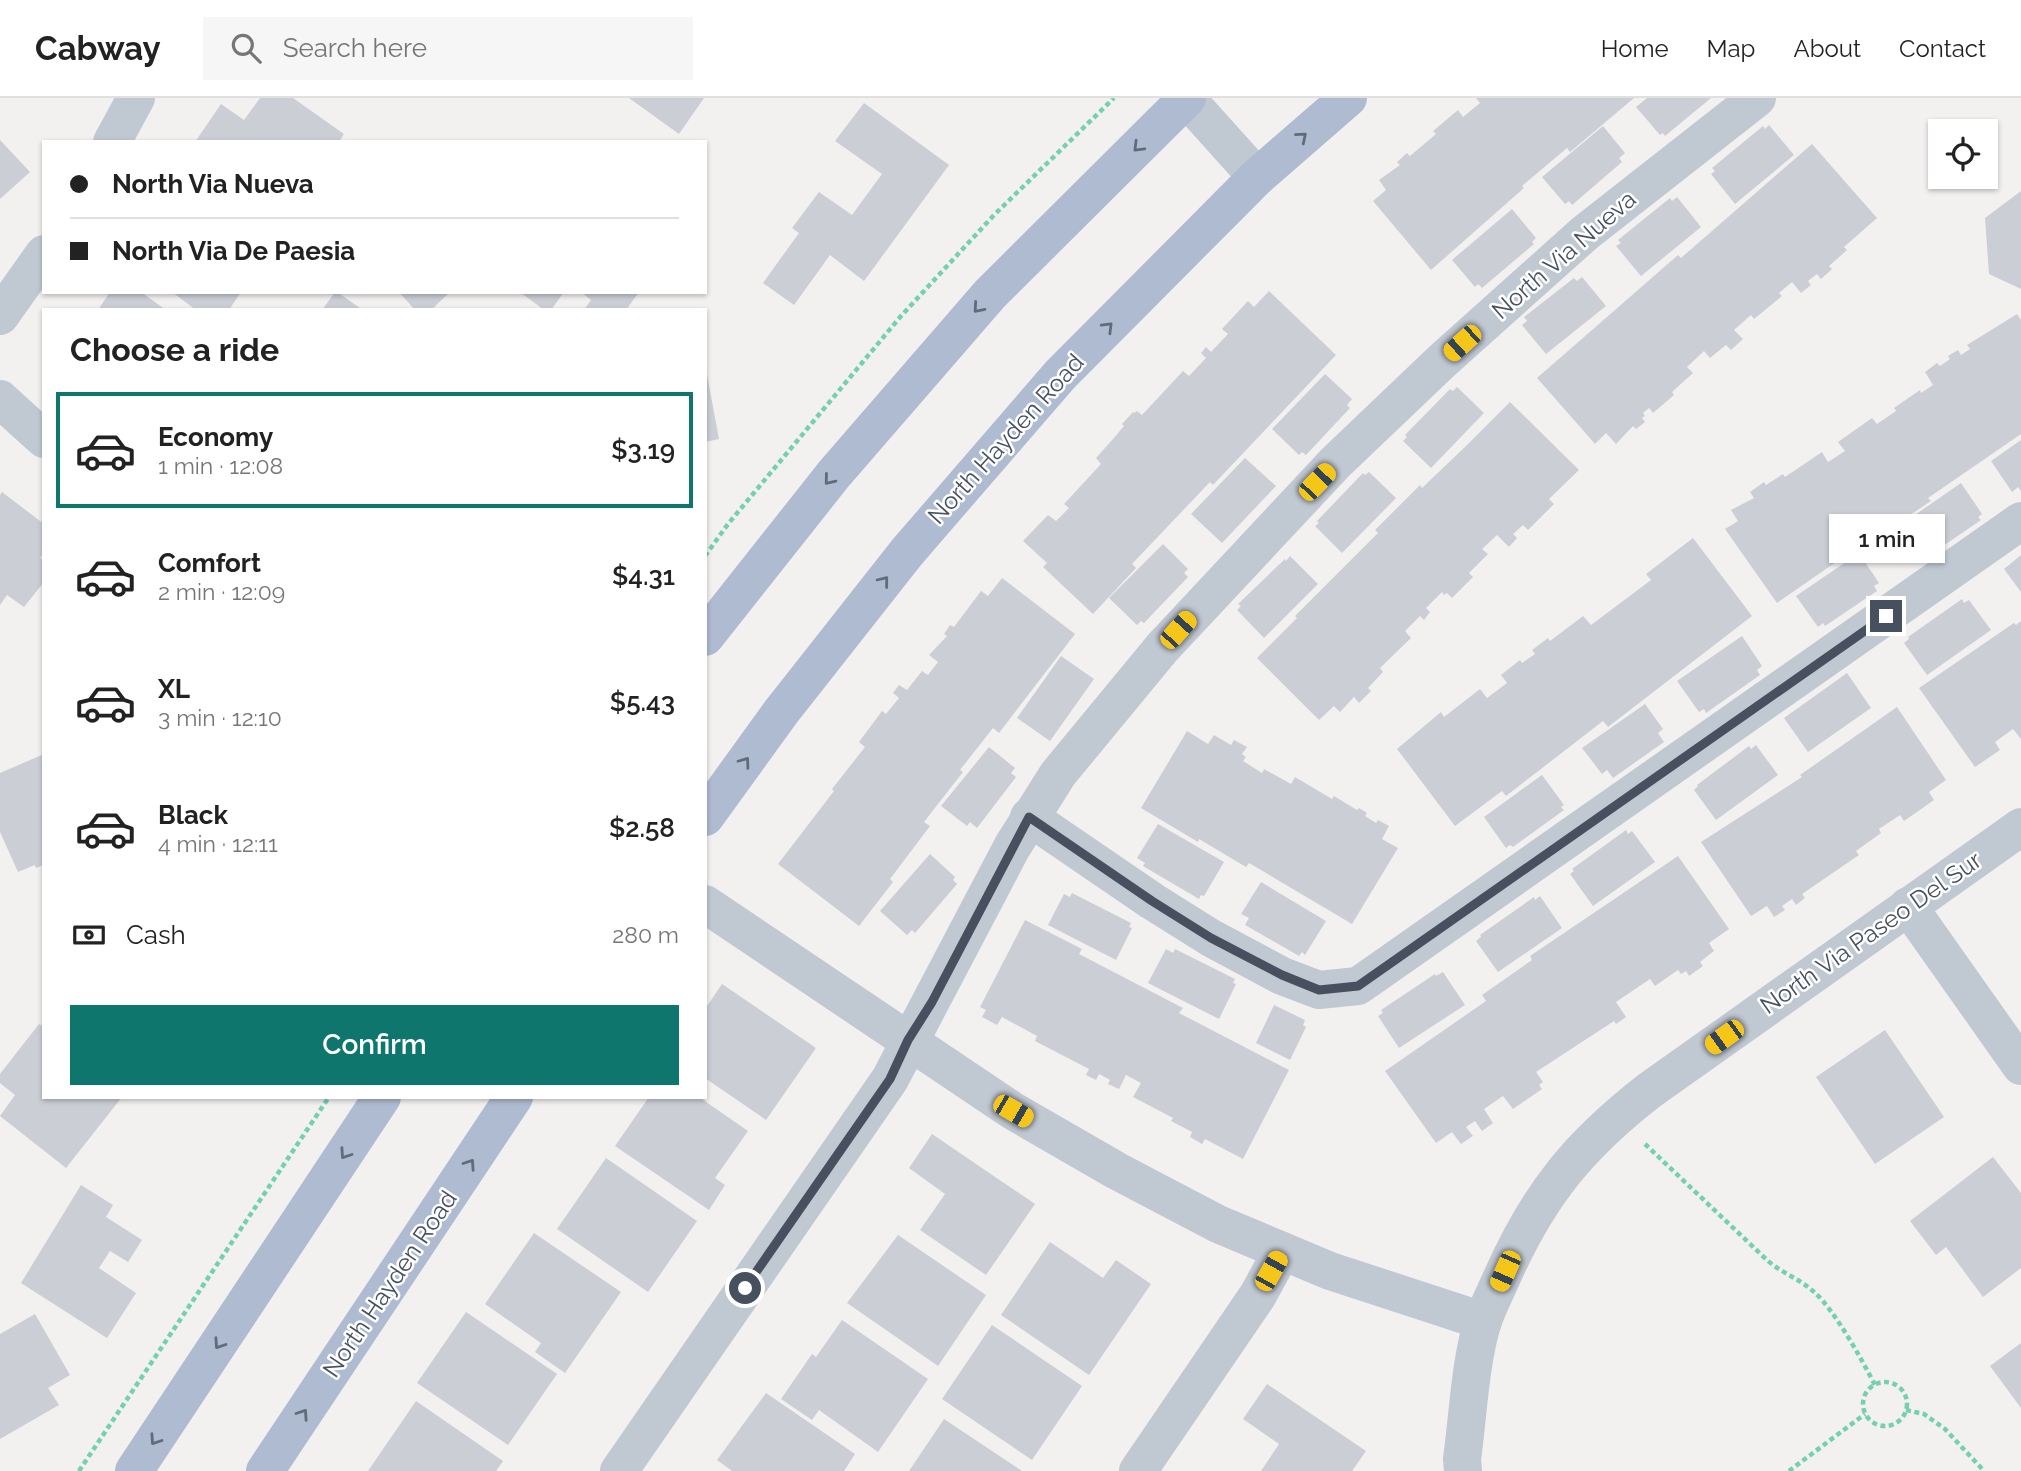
<!DOCTYPE html>
<meta charset="utf-8">
<style>
:root{--surface:#fff;--page:#f6f6f6;--text:#222;--muted:#767676;--line:#e0e0e0;--accent:#0f766e}
body{margin:0;font-family:Raleway,sans-serif;background:var(--page);color:var(--text);height:100vh;display:flex;flex-direction:column;font-size:26px;white-space:nowrap}
*{box-sizing:border-box;margin:0}
p{font-size:23px;color:var(--muted)}
.icon{flex:none;width:38px;height:38px;fill:none;stroke:currentColor;stroke-width:2;stroke-linecap:round;stroke-linejoin:round}
.map{position:relative;flex:1;overflow:hidden}
.sheet{position:absolute;left:42px;top:210px;width:665px;height:791px;display:flex;flex-direction:column;background:var(--surface);border-radius:0px;box-shadow:0 2px 5px #0004}
.sheet>*{flex:none}
.hud{position:absolute;left:42px;top:42px;width:665px;height:154px;border-radius:0px;box-shadow:0 2px 5px #0004;display:grid;align-content:center;height:154px;padding:0 28px;background:var(--surface)}
.tools{position:absolute;left:1928px;top:21px;display:grid;gap:14px}
.tools a{display:grid;place-items:center;width:70px;height:70px;border-radius:0px;background:var(--surface);box-shadow:0 2px 5px #0004;font-size:35px}
.end{position:absolute;width:32px;height:32px;margin:-16px;border:9px solid #47505f;background:#fff;box-shadow:0 0 0 4px #fff}
.from{border-radius:50%}
.bubble{position:absolute;height:49px;border-radius:0px;background:var(--surface);box-shadow:0 2px 5px #0004;font-size:23px;font-weight:600;line-height:49px;text-align:center}
.car{position:absolute;width:21px;height:42px;margin:-21px -10px;border-radius:9px;box-shadow:0 0 5px 2px #0007;background:linear-gradient(#f5c518 24%,#345 0 40%,#f5c518 0 76%,#345 0 86%,#f5c518 0)}
.hud b{display:flex;align-items:center;gap:24px;height:66px;font-size:26px}
.hud b+b{border-top:2px solid var(--line)}
.hud i{width:18px;height:18px;background:var(--text)}
ul{padding:0;list-style:none}
li{display:flex;align-items:center;gap:21px;height:116px;margin:0 14px 10px;padding:0 14px;border:4px solid transparent;border-radius:0px}
li div{flex:1}
li b{display:block;font-size:26px}
li em{font-style:normal;font-weight:600}
li.active{border-color:var(--accent)}
li>.icon{width:63px;height:63px;stroke-width:1.5}
h2{padding:0 28px;font-size:32px;line-height:84px}
.pay{display:flex;align-items:center;gap:18px;height:77px;padding:0 28px;font-size:26px}
.pay p{margin-inline-start:auto}
.action{display:flex;gap:14px;margin-top:auto;padding:14px 28px}
.action a{flex:1;height:80px;border-radius:0px;background:var(--accent);color:#fff;font-size:28px;font-weight:600;line-height:80px;text-align:center}
header{display:flex;align-items:center;gap:42px;box-sizing:border-box;height:98px;padding:0 35px;background:var(--surface);border-bottom:2px solid var(--line)}
header strong{font-size:33px}
nav{display:flex;gap:38px;margin-inline-start:auto;font-size:24px}
.search{width:490px;height:63px;background:var(--page);display:flex;align-items:center;gap:18px;box-sizing:border-box;padding:0 24px;border-radius:0px;color:var(--muted);font-size:26px}
.map>svg:first-child{display:block}
.building{fill:#ccced6}
.lines{fill:none;stroke-linecap:round;stroke-linejoin:round}
.path{stroke:#73d1af;stroke-width:4.5;stroke-dasharray:5 3.5;stroke-linecap:butt}
.minor{stroke:#c0c8d2;stroke-width:38}
.major{stroke:#afbbd0;stroke-width:38}
.oneway{stroke:#616b7b}
.route{stroke:#47505f;stroke-width:9}
.labels{text-anchor:middle;stroke-width:5;stroke-linejoin:round;paint-order:stroke}
.street-label{font-size:24px;fill:#47505f;stroke:#fff}
</style>
<header>
<strong>Cabway</strong>
<div class="search"><svg class="icon" aria-label="search" viewBox="0 0 24 24"><circle cx="10" cy="10" r="6"/><path d="M15 15l6 6"/></svg>Search here</div>
<nav><a>Home</a><a>Map</a><a>About</a><a>Contact</a></nav>
</header>
<div class="map">
<svg width="2021" height="1373" viewBox="0 0 2021 1373">
<rect width="100%" height="100%" fill="#f3f0f0"/>
<!-- building -->
<g class="building">
<path d="M260,0H293L344,36L339,44H195L221,6L244,22Z"/>
<path d="M629,0H704L679,36Z"/>
<path d="M1476,0H1634L1570,54L1567,50L1522,88L1524,90L1431,172L1373,103L1386,92L1379,82L1400,67L1397,64L1407,55L1410,58L1436,36L1433,33L1458,12L1463,19L1480,5Z"/>
<path d="M1647,0H1711L1665,38L1663,35L1660,37L1636,9Z"/>
<path d="M864,5L949,67L864,183L830,157L794,207L763,185L799,135L792,130L819,94L852,117L882,76L835,43Z"/>
<path d="M1769,27L1794,57L1735,106L1711,76L1715,73L1712,70L1763,28L1765,31Z"/>
<path d="M1603,28L1625,55L1619,60L1622,64L1572,107L1569,103L1565,106L1542,79Z"/>
<path d="M0,42L30,74L0,101Z"/>
<path d="M1812,46L1877,120L1844,149L1847,152L1829,168L1832,171L1821,181L1817,176L1808,183L1811,187L1801,195L1792,184L1779,195L1782,198L1754,221L1751,217L1734,232L1743,241L1731,252L1726,247L1710,260L1704,253L1687,269L1693,275L1672,294L1674,297L1653,315L1649,310L1643,315L1645,318L1642,320L1645,324L1636,331L1633,328L1616,346L1606,335L1595,346L1537,280L1678,157L1681,160Z"/>
<path d="M2021,93V191L1989,176L1985,120Z"/>
<path d="M1677,99L1701,129L1641,178L1616,148L1621,145L1618,142L1670,100L1672,103Z"/>
<path d="M1512,111L1536,140L1532,144L1534,146L1482,190L1478,186L1475,189L1452,162Z"/>
<path d="M1582,179L1606,208L1546,256L1522,227L1527,223L1524,219L1574,180L1577,183Z"/>
<path d="M1269,193L1336,257L1213,387L1210,384L1132,466L1136,470L1093,516L1043,469L1047,465L1023,443L1048,417L1056,423L1069,410L1064,406L1101,366L1096,360L1113,341L1124,328L1122,326L1133,314L1134,315L1137,313L1142,317L1183,273L1189,278L1206,260L1201,255L1206,249L1211,254L1228,236L1222,231L1248,203L1254,209Z"/>
<path d="M110,194H141L166,212H98Z"/>
<path d="M172,194H241L229,212H196Z"/>
<path d="M335,194H337L363,212H322Z"/>
<path d="M399,194H450L431,212H415Z"/>
<path d="M520,194H564L551,212H544Z"/>
<path d="M581,194H639L626,212H584L591,202Z"/>
<path d="M2017,216L2021,222V336L1928,400L1931,403L1877,439L1875,437L1777,505L1725,431L1738,423L1731,412L1754,400L1750,394L1764,384L1766,387L1783,376L1785,379L1822,354L1828,364L1845,353L1838,344L1872,320L1877,326L1896,313L1894,310L1920,292L1921,295L1933,287L1925,274L1937,265L1940,268L1950,261L1948,258L1958,252L1961,257L1970,251L1967,247Z"/>
<path d="M705,266L719,341L705,344Z"/>
<path d="M1325,276L1352,301L1347,307L1350,310L1306,357L1302,354L1299,357L1272,331Z"/>
<path d="M1457,289L1484,315L1431,370L1403,343L1407,339L1405,337L1450,291L1453,293Z"/>
<path d="M1510,304L1579,372L1549,401L1554,406L1528,432L1523,427L1513,436L1517,440L1509,449L1497,437L1482,451L1488,456L1469,475L1473,479L1452,500L1447,495L1444,497L1442,494L1426,510L1430,514L1424,522L1420,518L1405,533L1411,540L1380,570L1383,574L1368,590L1371,593L1359,605L1354,599L1340,614L1334,608L1319,622L1257,560L1297,520L1295,518L1378,435L1375,432L1420,387L1422,390L1467,347Z"/>
<path d="M2021,342V393L2018,389L2012,394L1991,363Z"/>
<path d="M1245,360L1276,388L1222,445L1191,416Z"/>
<path d="M1369,374L1396,400L1342,455L1315,428L1319,425L1317,423L1363,375L1365,377Z"/>
<path d="M1961,385L1982,416L1978,419L1981,422L1927,459L1925,455L1919,459L1899,428Z"/>
<path d="M2,394L44,426V455L40,460L44,462V484L24,509L7,497L0,507V397Z"/>
<path d="M1693,440L1752,518L1608,629L1603,623L1506,698L1502,693L1455,728L1397,651L1441,614L1444,619L1480,591L1487,600L1507,585L1501,577L1520,562L1522,565L1535,556L1532,552L1548,540L1550,543L1583,518L1591,527L1651,482L1646,476Z"/>
<path d="M1163,446L1188,471L1184,475L1188,479L1144,525L1141,523L1137,527L1109,500Z"/>
<path d="M1859,455L1879,485L1874,488L1877,493L1825,528L1823,525L1818,529L1796,498Z"/>
<path d="M2021,457V494L2004,471Z"/>
<path d="M1290,458L1318,486L1264,540L1237,512L1241,508L1238,506L1285,461L1286,463Z"/>
<path d="M1002,480L1075,536L999,635L993,630L960,672L963,674L924,724L930,728L890,781L893,784L859,828L778,766L834,693L832,691L865,649L859,644L882,613L886,616L899,600L893,595L899,587L907,592L922,573L928,577L938,564L929,557L947,538L944,536L950,527L954,529L981,493L988,498Z"/>
<path d="M1962,501L1964,505L1969,502L1991,532L1927,577L1904,545L1909,541L1908,539Z"/>
<path d="M2021,523V641L2013,631L1995,644L2000,652L1975,669L1919,590L2014,525L2016,527Z"/>
<path d="M1742,538L1762,568L1757,572L1760,577L1706,615L1704,611L1699,614L1677,583Z"/>
<path d="M1061,558L1094,581L1050,643L1017,620Z"/>
<path d="M1847,575L1871,610L1808,654L1784,620Z"/>
<path d="M1645,606L1663,631L1658,635L1664,644L1613,680L1607,672L1602,676L1582,650Z"/>
<path d="M1897,609L1946,682L1929,694L1934,702L1904,723L1900,717L1879,731L1881,735L1856,753L1859,757L1802,796L1805,800L1796,807L1792,801L1782,808L1785,812L1774,819L1767,808L1751,818L1701,744L1802,679L1800,677Z"/>
<path d="M1187,633L1208,646L1214,637L1231,647L1234,642L1247,649L1242,656L1246,659L1243,663L1262,675L1264,671L1291,686L1295,679L1332,701L1334,698L1357,712L1359,710L1367,715L1365,718L1376,725L1378,722L1389,728L1382,741L1398,750L1352,826L1249,765L1246,769L1199,741L1198,744L1141,710Z"/>
<path d="M1756,647L1778,677L1716,722L1694,692L1698,688L1697,687L1749,648L1751,651Z"/>
<path d="M989,649L1015,670L1011,675L1016,679L977,730L970,724L967,728L941,708Z"/>
<path d="M44,656V767L36,770L35,767L18,774L0,734V675Z"/>
<path d="M1542,677L1564,707L1561,709L1564,712L1513,749L1510,747L1506,750L1484,719Z"/>
<path d="M1158,726L1224,764L1204,798L1201,797L1199,801L1143,768L1145,765L1137,760Z"/>
<path d="M1626,732L1628,736L1632,733L1655,764L1593,808L1570,776L1574,773L1572,771Z"/>
<path d="M930,756L955,779L953,782L957,786L915,835L912,832L907,837L880,813Z"/>
<path d="M1678,758L1729,831L1709,845L1714,853L1700,864L1703,868L1689,878L1686,873L1681,876L1678,872L1655,888L1650,881L1616,904L1626,919L1616,926L1614,923L1536,974L1543,984L1539,987L1542,991L1513,1011L1503,998L1484,1011L1493,1025L1482,1033L1475,1023L1466,1029L1473,1038L1461,1046L1452,1034L1436,1045L1385,973L1486,903L1482,897L1532,862L1530,858Z"/>
<path d="M1261,784L1326,823L1305,857L1302,854L1299,858L1245,827L1249,820L1241,816Z"/>
<path d="M1072,795L1131,825L1129,829L1132,830L1116,862L1048,827L1064,796L1070,799Z"/>
<path d="M1540,798L1562,830L1498,874L1476,843L1481,839L1480,837L1534,799L1535,802Z"/>
<path d="M1025,822L1082,851L1079,856L1183,910L1179,915L1289,972L1243,1061L1205,1041L1202,1046L1190,1039L1192,1034L1171,1023L1173,1020L1133,999L1141,985L1126,977L1119,991L1108,986L1110,982L1099,976L1096,982L1086,977L1089,971L1035,943L1037,938L1002,919L997,927L982,919L986,912L980,909Z"/>
<path d="M1166,851L1173,855L1175,851L1235,881L1233,885L1236,886L1219,921L1148,885Z"/>
<path d="M1443,874L1465,907L1399,950L1378,918L1383,915L1381,912L1435,876L1436,878Z"/>
<path d="M722,886L816,950L766,1022L705,980V911Z"/>
<path d="M1274,907L1305,922L1303,927L1306,929L1290,962L1256,945Z"/>
<path d="M39,926L44,929V999H122L66,1070L0,1018L15,997L0,985V976Z"/>
<path d="M1885,932L1944,1019L1875,1066L1816,979Z"/>
<path d="M649,999H699L748,1033L715,1080L725,1087L709,1112L615,1048Z"/>
<path d="M932,1036L1035,1106L986,1177L920,1132L945,1096L909,1070Z"/>
<path d="M1993,1059L2021,1095V1170L1983,1199L1946,1149L1936,1157L1910,1123Z"/>
<path d="M606,1060L697,1123L648,1194L557,1131Z"/>
<path d="M81,1087L113,1107L106,1119L142,1142L128,1164L110,1153L99,1170L136,1195L107,1240L21,1185Z"/>
<path d="M534,1135L621,1194L565,1275L535,1254L541,1245L485,1206Z"/>
<path d="M898,1137L986,1197L938,1268L847,1205Z"/>
<path d="M1050,1144L1103,1180L1116,1162L1151,1186L1089,1277L1001,1217Z"/>
<path d="M466,1214L557,1276L508,1347L417,1285Z"/>
<path d="M35,1216L70,1277L48,1290L59,1307L0,1341V1236Z"/>
<path d="M842,1222L928,1281L878,1354L819,1312L812,1322L781,1301L812,1256L816,1259Z"/>
<path d="M992,1227L1082,1288L1032,1362L942,1301Z"/>
<path d="M2021,1245V1310L1990,1268Z"/>
<path d="M1267,1286L1366,1353L1352,1373H1261L1279,1346L1243,1321Z"/>
<path d="M766,1295L855,1356L844,1373H732L717,1362Z"/>
<path d="M416,1303L503,1363L496,1373H368Z"/>
<path d="M944,1321L1022,1373H909Z"/>
</g>
<g class="lines">
<!-- path -->
<g class="path">
<path d="M705,458L728,426L901,218L994,117L1114,0"/>
<path d="M1645,1046L1768,1163C1782,1175 1800,1181 1814,1194C1834,1211 1862,1262 1875,1287"/>
<circle cx="1885" cy="1306" r="22"/>
<path d="M1906,1312L1924,1316L1945,1331L1984,1373"/>
<path d="M79,1373L329,999"/>
<path d="M1789,1373L1865,1316"/>
</g>
<!-- minor -->
<g class="minor">
<path d="M1186,0L1257,79"/>
<path d="M112,44L136,0"/>
<path d="M0,218L44,156"/>
<path d="M0,301L44,341"/>
<path d="M1029,719L1152,803L1211,840L1282,878L1319,892L1358,888L2021,423"/>
<path d="M705,806L1013,1013L1117,1073L1218,1126L1330,1173L1483,1223"/>
<path d="M1908,808L2021,968"/>
<path d="M619,1373L890,981L1012,749L1058,676L1162,550L1335,365L1442,263L1585,135L1757,0"/>
<path d="M1138,1373L1258,1197L1282,1153"/>
<path d="M1463,1373L1462,1361C1468,1319 1470,1263 1483,1223C1488,1208 1496,1193 1502,1179C1539,1096 1579,1047 1650,992L2021,729"/>
</g>
<!-- major -->
<g class="major">
<path d="M705,539L834,376L990,196L1187,0"/>
<path d="M705,719L781,614L907,454L1060,277L1257,79L1348,0"/>
<path d="M134,1373L382,999"/>
<path d="M265,1373L514,999"/>
</g>
</g>
<!-- one-way arrows -->
<defs><path id="oneway-chevron" d="M-2-3.5L2.5 0L-2 3.5" fill="none" stroke-width="1.6" stroke-linecap="round" stroke-linejoin="round" transform="scale(1.75)"/></defs>
<g class="oneway">
<use href="#oneway-chevron" transform="translate(1302 39) rotate(-40)"/>
<use href="#oneway-chevron" transform="translate(1138 49) rotate(135)"/>
<use href="#oneway-chevron" transform="translate(978 210) rotate(131)"/>
<use href="#oneway-chevron" transform="translate(1108 229) rotate(-45)"/>
<use href="#oneway-chevron" transform="translate(829 382) rotate(129)"/>
<use href="#oneway-chevron" transform="translate(884 483) rotate(-52)"/>
<use href="#oneway-chevron" transform="translate(745 664) rotate(-54)"/>
<use href="#oneway-chevron" transform="translate(345 1056) rotate(124)"/>
<use href="#oneway-chevron" transform="translate(470 1066) rotate(-56)"/>
<use href="#oneway-chevron" transform="translate(219 1246) rotate(124)"/>
<use href="#oneway-chevron" transform="translate(303 1316) rotate(-56)"/>
<use href="#oneway-chevron" transform="translate(155 1342) rotate(124)"/>
</g>
<g class="lines">
<!-- route -->
<path class="route" d="M745,1190L890,981L908,942L932,904L1029,719L1152,803L1211,840L1282,877L1319,892L1358,888L1886,518"/>
</g>
<g class="labels">
<!-- street labels -->
<g class="street-label">
<text transform="translate(1564 157) rotate(-41)" y="8">North Via Nueva</text>
<text transform="translate(1006 341) rotate(-48)" y="8">North Hayden Road</text>
<text transform="translate(1871 835) rotate(-35)" y="8">North Via Paseo Del Sur</text>
<text transform="translate(390 1186) rotate(-56)" y="8">North Hayden Road</text>
</g>
</g>
</svg>
<div class="tools">
<a><svg class="icon" aria-label="locate" viewBox="0 0 24 24"><circle cx="12" cy="12" r="6"/><path d="M12 2v4M12 18v4M2 12h4M18 12h4"/></svg></a>
</div>
<i class="end from" style="left:745px;top:1190px"></i>
<i class="end" style="left:1886px;top:518px"></i>
<div class="bubble" style="left:1829px;top:416px;width:116px">1 min</div>
<i class="car" style="left:1462px;top:245px;rotate:228deg"></i>
<i class="car" style="left:1317px;top:384px;rotate:44deg"></i>
<i class="car" style="left:1178px;top:532px;rotate:42deg"></i>
<i class="car" style="left:1724px;top:939px;rotate:234deg"></i>
<i class="car" style="left:1013px;top:1013px;rotate:120deg"></i>
<i class="car" style="left:1271px;top:1173px;rotate:29deg"></i>
<i class="car" style="left:1505px;top:1173px;rotate:204deg"></i>
<div class="hud">
<b><i class="from"></i>North Via Nueva</b>
<b><i></i>North Via De Paesia</b>
</div>
<section class="sheet">
<h2>Choose a ride</h2>
<ul>
<li class="active"><svg class="icon" aria-label="car" viewBox="0 0 24 24"><path d="M5 17H2v-5l4-1 3-4h7l3 4 3 1v5h-3M9 17h6M6 11h13"/><circle cx="7" cy="17" r="2"/><circle cx="17" cy="17" r="2"/></svg><div><b>Economy</b><p>1 min · 12:08</p></div><em>$3.19</em></li>
<li><svg class="icon" aria-label="car" viewBox="0 0 24 24"><path d="M5 17H2v-5l4-1 3-4h7l3 4 3 1v5h-3M9 17h6M6 11h13"/><circle cx="7" cy="17" r="2"/><circle cx="17" cy="17" r="2"/></svg><div><b>Comfort</b><p>2 min · 12:09</p></div><em>$4.31</em></li>
<li><svg class="icon" aria-label="car" viewBox="0 0 24 24"><path d="M5 17H2v-5l4-1 3-4h7l3 4 3 1v5h-3M9 17h6M6 11h13"/><circle cx="7" cy="17" r="2"/><circle cx="17" cy="17" r="2"/></svg><div><b>XL</b><p>3 min · 12:10</p></div><em>$5.43</em></li>
<li><svg class="icon" aria-label="car" viewBox="0 0 24 24"><path d="M5 17H2v-5l4-1 3-4h7l3 4 3 1v5h-3M9 17h6M6 11h13"/><circle cx="7" cy="17" r="2"/><circle cx="17" cy="17" r="2"/></svg><div><b>Black</b><p>4 min · 12:11</p></div><em>$2.58</em></li>
</ul>
<div class="pay"><svg class="icon" aria-label="cash" viewBox="0 0 24 24"><path d="M3 7h18v10H3z"/><circle cx="12" cy="12" r="2"/></svg>Cash<p>280 m</p></div>
<div class="action"><a>Confirm</a></div>
</section>
</div>
